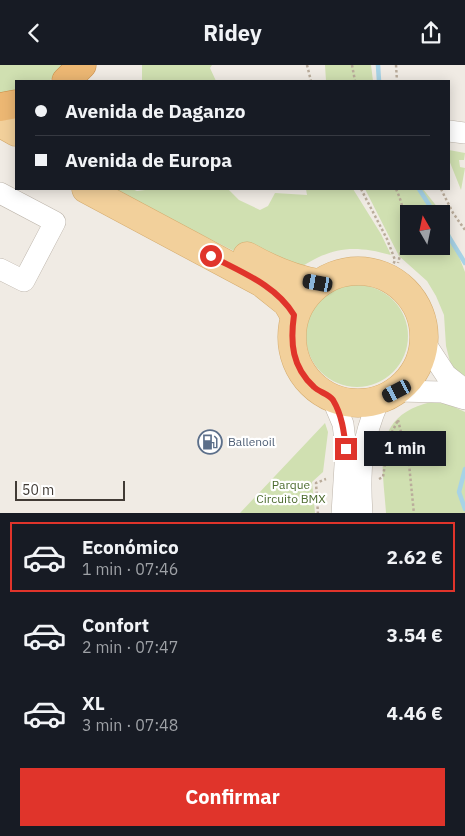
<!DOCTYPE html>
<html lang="es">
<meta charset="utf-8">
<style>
:root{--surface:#171b24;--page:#242831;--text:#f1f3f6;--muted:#9ea1a6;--line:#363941;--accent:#e0342b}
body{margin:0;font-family:"IBM Plex Sans",sans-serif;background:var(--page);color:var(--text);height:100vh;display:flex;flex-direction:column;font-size:19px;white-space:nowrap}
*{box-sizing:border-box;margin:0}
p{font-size:16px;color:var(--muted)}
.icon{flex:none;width:28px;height:28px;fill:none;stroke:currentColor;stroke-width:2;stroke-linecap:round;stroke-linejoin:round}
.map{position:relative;height:448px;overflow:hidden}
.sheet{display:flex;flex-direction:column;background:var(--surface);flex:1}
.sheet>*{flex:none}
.banner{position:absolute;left:15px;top:15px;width:435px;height:110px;border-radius:0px;box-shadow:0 2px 12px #0003;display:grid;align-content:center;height:110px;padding:0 20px;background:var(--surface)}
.needle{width:32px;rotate:351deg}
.controls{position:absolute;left:400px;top:140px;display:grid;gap:10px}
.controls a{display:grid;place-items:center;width:50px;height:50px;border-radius:0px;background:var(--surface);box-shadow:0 2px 12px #0003;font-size:25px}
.scale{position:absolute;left:15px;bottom:12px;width:110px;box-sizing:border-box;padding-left:5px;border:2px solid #413b35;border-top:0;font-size:14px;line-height:18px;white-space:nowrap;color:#413b35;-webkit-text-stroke:4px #fff;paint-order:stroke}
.end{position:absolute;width:22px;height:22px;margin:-11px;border:6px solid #e0342b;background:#fff;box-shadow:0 0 0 2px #fff}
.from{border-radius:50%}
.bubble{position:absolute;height:35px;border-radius:0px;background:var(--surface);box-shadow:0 2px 12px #0003;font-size:16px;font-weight:700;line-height:35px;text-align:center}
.car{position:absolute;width:15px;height:30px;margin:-15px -8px;border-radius:6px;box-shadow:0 0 4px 1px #0007;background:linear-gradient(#222 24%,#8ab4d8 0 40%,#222 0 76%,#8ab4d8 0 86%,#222 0)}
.banner b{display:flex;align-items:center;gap:18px;height:48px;font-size:19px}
.banner b+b{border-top:1px solid var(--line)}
.banner i{width:12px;height:12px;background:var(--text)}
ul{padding:9px 0 0;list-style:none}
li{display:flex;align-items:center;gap:15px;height:70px;margin:0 10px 8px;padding:0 10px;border:2px solid transparent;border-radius:0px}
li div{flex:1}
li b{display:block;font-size:19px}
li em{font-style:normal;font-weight:700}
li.active{border-color:var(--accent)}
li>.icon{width:45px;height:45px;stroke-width:1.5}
.primary-button{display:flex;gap:10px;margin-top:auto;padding:10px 20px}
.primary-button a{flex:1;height:58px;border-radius:0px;background:var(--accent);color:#fff;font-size:20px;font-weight:700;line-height:58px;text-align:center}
header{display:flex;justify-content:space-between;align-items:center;height:65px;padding:0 20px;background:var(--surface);font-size:22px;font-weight:700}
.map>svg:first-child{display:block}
.green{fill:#d0e0b1;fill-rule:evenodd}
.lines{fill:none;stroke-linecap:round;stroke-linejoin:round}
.stream{stroke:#a7d3e6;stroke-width:4.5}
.minor-casing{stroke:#bdb5ab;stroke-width:22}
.major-casing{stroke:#d4ab6e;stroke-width:29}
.highway-casing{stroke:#ca8b44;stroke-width:29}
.path{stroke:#baac9b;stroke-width:2.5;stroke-dasharray:2.5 2.5;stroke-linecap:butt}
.minor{stroke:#fff;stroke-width:21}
.major{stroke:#f2d09b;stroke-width:28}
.highway{stroke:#ecb773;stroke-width:28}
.route{stroke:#e0342b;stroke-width:6}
.labels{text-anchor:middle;stroke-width:4.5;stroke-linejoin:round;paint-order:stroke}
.service-label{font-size:12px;fill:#4e5e75;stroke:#fff;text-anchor:start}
.park-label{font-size:12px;fill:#4d6c30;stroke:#fff}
</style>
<header><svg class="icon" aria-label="back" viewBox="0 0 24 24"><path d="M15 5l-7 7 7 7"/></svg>Ridey<svg class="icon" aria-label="share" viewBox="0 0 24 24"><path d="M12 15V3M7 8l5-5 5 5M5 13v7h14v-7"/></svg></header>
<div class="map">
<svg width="465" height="449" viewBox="0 0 465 449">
<rect width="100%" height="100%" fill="#f0ebe4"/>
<!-- green -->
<g class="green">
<path d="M0,0H68L49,16H16V28L0,31Z"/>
<path d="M142,0H212L210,3L216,16H142Z"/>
<path d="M325,0H371L373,16H326Z"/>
<path d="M449,85L465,88L464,95H459L460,102L465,103L461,125L449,95Z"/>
<path d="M110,124H132L137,126L153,124H228L239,135L260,145L268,141L275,128L307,130L306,124H353L381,169L391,190C345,177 325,185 286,212Z"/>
<path d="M365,124H423L442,148L465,207V317L451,301L446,281L444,250L436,231L427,216L399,191ZM409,149H441V181H409Z"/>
<circle cx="357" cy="271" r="51"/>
<path d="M431,337L448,339L465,347V448H386C383,399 369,352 431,337Z"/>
<path d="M325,358L328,367L323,407L312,417L315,448H240Z"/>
</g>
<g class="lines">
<!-- stream -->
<g class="stream">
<path d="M378,0L379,16"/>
<path d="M419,124L435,149"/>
<path d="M441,159L465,198"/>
<path d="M465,404L459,427L465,444"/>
</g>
<!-- minor casing -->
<g class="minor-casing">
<g id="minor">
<path d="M449,66L465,68"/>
<path d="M0,128L55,157L24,216L0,204"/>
<path d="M425,278L446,310L465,325"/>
<path d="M397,326L442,327L465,334"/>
<path d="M332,333L343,359L346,384L342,449"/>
<path d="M362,449C359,404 361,376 379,335"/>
</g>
</g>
<!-- major casing -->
<g class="major-casing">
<g id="major">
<path d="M0,58L16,67"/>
<path d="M86,124L262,218L287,238L294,250"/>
<path d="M247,191C270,204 292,214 318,218"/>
<circle cx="358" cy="272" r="66"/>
</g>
</g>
<!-- highway casing -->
<g class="highway-casing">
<g id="highway">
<path d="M66,16L82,0"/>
<path d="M0,42L16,39"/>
</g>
</g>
<!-- path -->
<g class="path">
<path d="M307,0L311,16"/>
<path d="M352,0L355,16"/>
<path d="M396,0L397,16"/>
<path d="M361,124L387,174L395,195L388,213"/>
<path d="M396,124C408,149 405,172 398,198"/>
<path d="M441,124L453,148L465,165"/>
<path d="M398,355L409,399L414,449"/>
<path d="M379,414L383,412L389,373L398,355"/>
<path d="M318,449L316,418L326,414"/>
</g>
<!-- minor -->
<use href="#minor" class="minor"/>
<!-- major -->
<use href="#major" class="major"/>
<!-- highway -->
<use href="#highway" class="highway"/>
</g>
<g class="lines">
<!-- route -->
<path class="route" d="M211,191C241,207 276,220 294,250C290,278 292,302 314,322C319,327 329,329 333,335C342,350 344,367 346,384"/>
</g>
<!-- icons -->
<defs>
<g id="fuel-ring" transform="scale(1.25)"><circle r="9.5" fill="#fff" stroke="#5c6f8a" stroke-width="1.5"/><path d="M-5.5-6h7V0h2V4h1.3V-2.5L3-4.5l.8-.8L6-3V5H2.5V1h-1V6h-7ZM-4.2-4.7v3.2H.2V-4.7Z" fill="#5c6f8a"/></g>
</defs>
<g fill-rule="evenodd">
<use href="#fuel-ring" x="210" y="377"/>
</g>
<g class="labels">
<!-- service labels -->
<g class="service-label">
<text x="228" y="381">Ballenoil</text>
</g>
<!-- park labels -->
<g class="park-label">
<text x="291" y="424">Parque<tspan x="291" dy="14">Circuito BMX</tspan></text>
</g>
</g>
</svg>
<div class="controls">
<a><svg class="needle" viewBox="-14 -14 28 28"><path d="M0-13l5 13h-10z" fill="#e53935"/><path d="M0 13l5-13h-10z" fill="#9ea1a6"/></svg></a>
</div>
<div class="scale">50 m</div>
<i class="end from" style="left:211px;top:191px"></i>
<i class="end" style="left:346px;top:384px"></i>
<div class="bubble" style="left:364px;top:366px;width:82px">1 min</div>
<i class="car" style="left:318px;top:218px;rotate:280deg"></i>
<i class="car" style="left:397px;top:326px;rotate:243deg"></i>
<div class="banner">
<b><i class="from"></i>Avenida de Daganzo</b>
<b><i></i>Avenida de Europa</b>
</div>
</div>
<section class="sheet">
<ul>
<li class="active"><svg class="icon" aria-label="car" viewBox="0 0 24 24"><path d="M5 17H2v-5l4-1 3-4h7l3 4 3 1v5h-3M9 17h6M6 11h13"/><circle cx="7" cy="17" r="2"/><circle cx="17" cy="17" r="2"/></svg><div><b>Económico</b><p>1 min · 07:46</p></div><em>2.62 €</em></li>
<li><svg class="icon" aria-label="car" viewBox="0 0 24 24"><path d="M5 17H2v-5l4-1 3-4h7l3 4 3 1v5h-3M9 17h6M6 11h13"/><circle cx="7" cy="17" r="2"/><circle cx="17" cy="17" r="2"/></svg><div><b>Confort</b><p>2 min · 07:47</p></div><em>3.54 €</em></li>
<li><svg class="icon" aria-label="car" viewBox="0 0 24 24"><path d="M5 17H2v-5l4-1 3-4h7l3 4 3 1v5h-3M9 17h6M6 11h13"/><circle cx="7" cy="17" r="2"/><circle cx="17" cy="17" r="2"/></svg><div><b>XL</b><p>3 min · 07:48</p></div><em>4.46 €</em></li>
</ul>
<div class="primary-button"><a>Confirmar</a></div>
</section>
